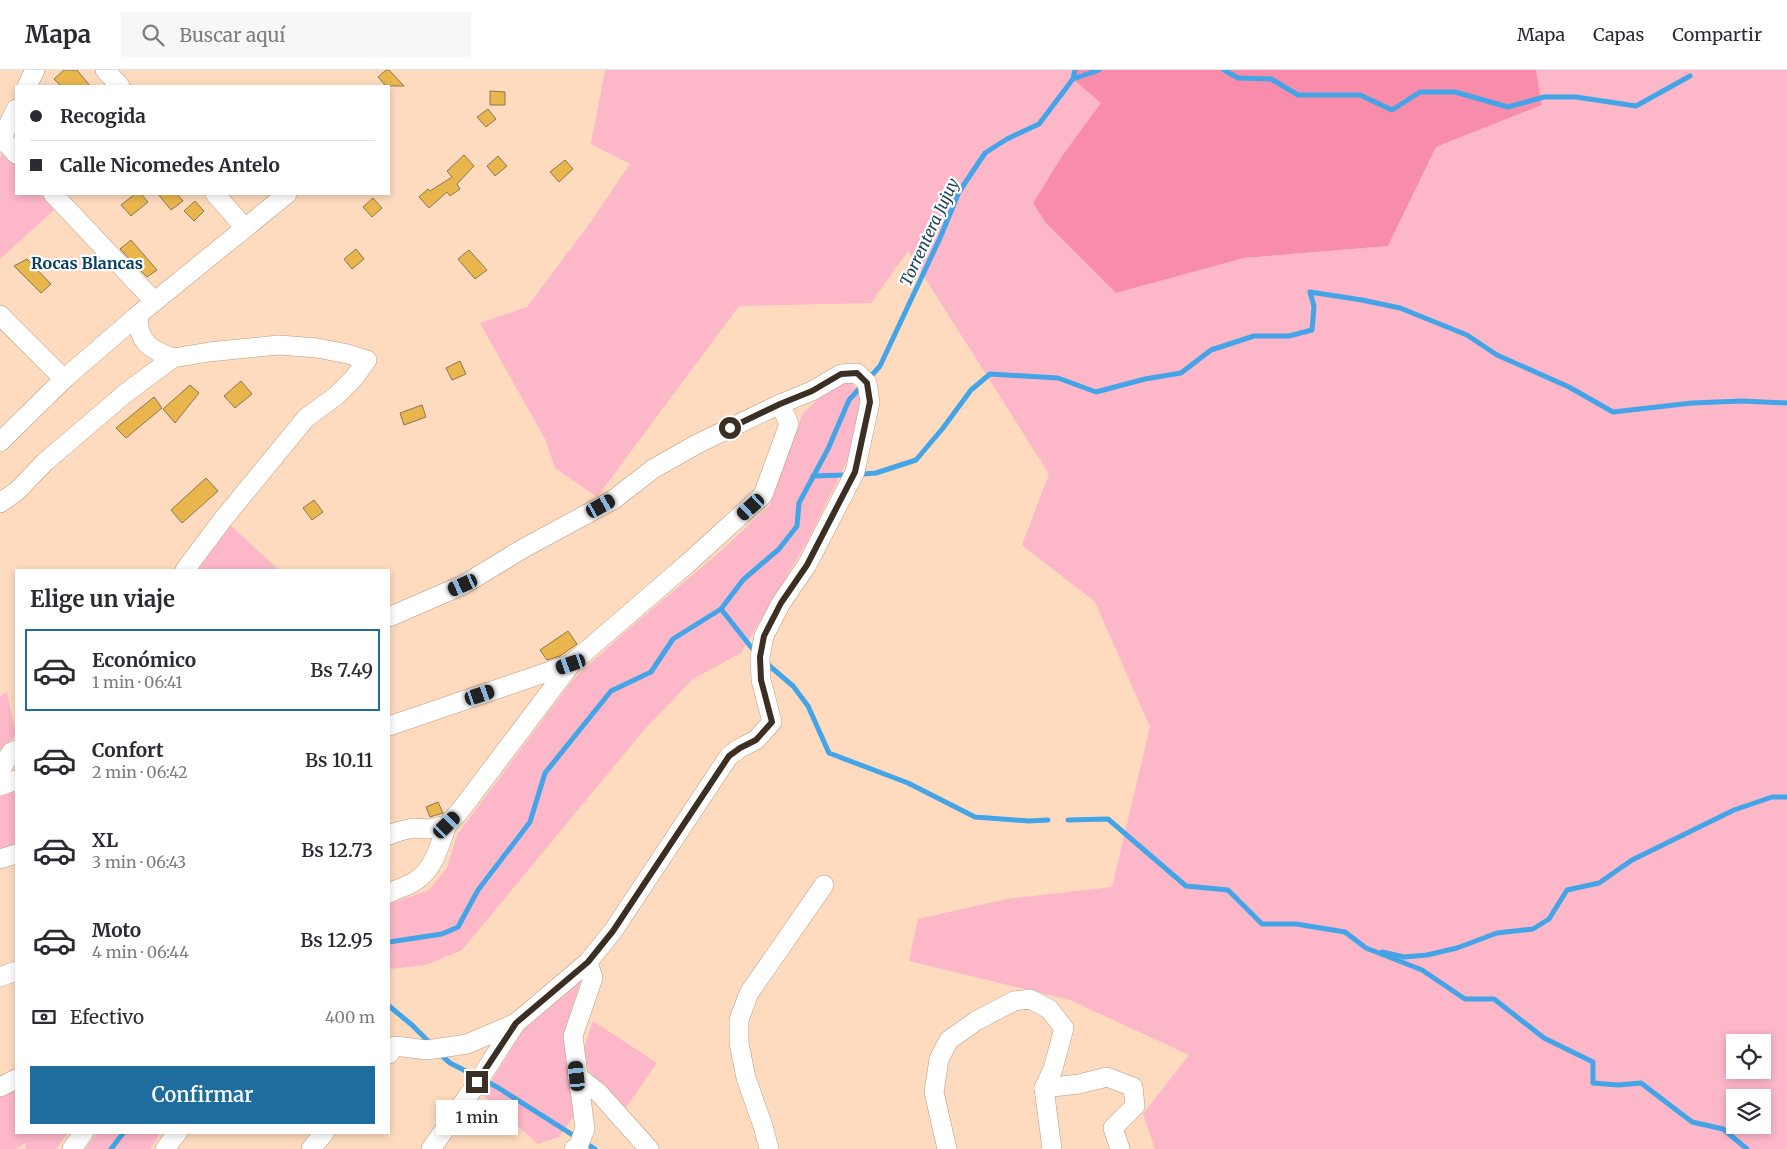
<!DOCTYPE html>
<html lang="es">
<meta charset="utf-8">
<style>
:root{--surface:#fff;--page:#f7f7f7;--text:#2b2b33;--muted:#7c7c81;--line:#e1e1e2;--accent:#1f6d9f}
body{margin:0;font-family:Merriweather,serif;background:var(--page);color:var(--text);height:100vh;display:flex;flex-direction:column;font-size:19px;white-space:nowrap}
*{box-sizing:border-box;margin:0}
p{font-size:16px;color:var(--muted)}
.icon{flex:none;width:28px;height:28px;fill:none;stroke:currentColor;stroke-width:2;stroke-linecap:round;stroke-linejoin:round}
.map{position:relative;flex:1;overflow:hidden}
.side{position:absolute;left:15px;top:499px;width:375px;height:565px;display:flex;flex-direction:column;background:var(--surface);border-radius:0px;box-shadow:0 2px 8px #0003}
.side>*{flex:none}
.banner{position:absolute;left:15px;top:15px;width:375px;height:110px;border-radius:0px;box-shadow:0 2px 8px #0003;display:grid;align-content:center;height:110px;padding:0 15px;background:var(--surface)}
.buttons{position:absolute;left:1726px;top:964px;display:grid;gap:10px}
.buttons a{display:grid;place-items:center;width:45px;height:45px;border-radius:0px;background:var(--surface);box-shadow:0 2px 8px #0003;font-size:25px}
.end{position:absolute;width:22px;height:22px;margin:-11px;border:6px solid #3b2e23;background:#fff;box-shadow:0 0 0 2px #fff}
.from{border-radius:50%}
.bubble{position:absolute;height:35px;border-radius:0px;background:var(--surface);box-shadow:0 2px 8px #0003;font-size:16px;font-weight:600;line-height:35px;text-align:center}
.car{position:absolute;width:15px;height:30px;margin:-15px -8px;border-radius:6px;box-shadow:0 0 4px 1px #0007;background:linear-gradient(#222 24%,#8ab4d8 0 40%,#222 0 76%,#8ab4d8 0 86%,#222 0)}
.banner b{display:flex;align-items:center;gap:18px;height:48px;font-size:19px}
.banner b+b{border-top:1px solid var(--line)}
.banner i{width:12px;height:12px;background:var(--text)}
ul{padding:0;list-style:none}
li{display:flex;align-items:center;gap:15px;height:82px;margin:0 10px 8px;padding:0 5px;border:2px solid transparent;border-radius:0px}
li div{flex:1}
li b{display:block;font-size:19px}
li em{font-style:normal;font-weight:600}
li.on{border-color:var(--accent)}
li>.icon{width:45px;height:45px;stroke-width:1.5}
h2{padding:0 15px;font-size:22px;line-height:60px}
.pay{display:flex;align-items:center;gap:12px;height:55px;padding:0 15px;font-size:19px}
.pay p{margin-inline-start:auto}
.action{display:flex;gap:10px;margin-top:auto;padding:10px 15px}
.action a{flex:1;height:58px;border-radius:0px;background:var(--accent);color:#fff;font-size:20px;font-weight:600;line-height:58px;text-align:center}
header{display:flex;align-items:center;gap:30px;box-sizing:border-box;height:70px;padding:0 25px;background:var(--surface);border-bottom:1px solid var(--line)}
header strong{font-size:24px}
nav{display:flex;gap:28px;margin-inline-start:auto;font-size:18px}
.search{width:350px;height:45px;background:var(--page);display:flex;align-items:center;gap:12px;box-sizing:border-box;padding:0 18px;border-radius:0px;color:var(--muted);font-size:19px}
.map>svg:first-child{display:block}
.green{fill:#fcb7c9;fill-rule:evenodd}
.forest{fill:#f88dab}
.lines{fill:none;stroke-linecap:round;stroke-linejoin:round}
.stream{stroke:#43a5e7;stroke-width:5}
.building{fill:#e9b64e;stroke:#897654}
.minor-casing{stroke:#bb9a7e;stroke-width:20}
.minor{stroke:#fff;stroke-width:19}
.route{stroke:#3b2e23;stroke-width:6}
.labels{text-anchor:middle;stroke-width:4.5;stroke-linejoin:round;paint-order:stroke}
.water-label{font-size:16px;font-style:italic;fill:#19415c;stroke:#fff}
.neighbourhood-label{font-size:16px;font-weight:bold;fill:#074062;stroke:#fff}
</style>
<header>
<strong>Mapa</strong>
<div class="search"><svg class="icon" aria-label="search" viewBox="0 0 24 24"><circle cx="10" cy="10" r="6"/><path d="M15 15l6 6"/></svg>Buscar aquí</div>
<nav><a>Mapa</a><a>Capas</a><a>Compartir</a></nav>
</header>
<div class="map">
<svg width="1787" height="1079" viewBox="0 0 1787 1079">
<rect width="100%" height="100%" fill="#fedbbe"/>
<!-- green -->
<g class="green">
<path d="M605,0H1075L1073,9L1102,33L1062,86L1033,133L1116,223L1244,188L1388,176L1436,77L1542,35L1536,0H1787V1079H1155L1143,1044L1189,985L1070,930L909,891L918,849L1007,829L1112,817L1150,657L1095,532L1022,475L1049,404L908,181L871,233L739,236L597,427L555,398L545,369L480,253L527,237L590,153L630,94L591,74ZM1735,972H1762V1000H1735ZM1735,1028H1762V1055H1735Z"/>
<path d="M4,80L16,95V124H40L54,140L0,189V88Z"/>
<path d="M849,312L862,324L848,389L807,472L741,583L693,609L644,660L462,880L426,895L389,899V834L429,820L447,798L457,765L574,608L630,558L721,481L770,435L803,343L833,315Z"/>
<path d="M228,453L279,500H197Z"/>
<path d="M7,622L16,665L0,680V626Z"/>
<path d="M16,716V777L0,783V727L3,723Z"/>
<path d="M582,907L563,966L574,1045L559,1067L538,1074L483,1025L523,960Z"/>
<path d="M593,951L657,993L624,1040L590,1003L583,981Z"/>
<path d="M16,1017V1062L68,1063L56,1079H25L26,1073L15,1079H0V1024Z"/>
<path d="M97,1063V1062L160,1063L150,1079H85Z"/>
</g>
<!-- forest -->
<path class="forest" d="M1075,0H1536L1542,35L1436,77L1388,176L1244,188L1116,223L1046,153L1033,133L1062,86L1101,33L1073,9Z"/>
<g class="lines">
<!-- stream -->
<g class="stream">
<path d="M1224,0L1238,8L1271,9L1298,25H1360L1392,40L1420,22H1455L1508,37L1544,27H1576L1636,36L1690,6"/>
<path d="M1073,9L1099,0"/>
<path d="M872,305L880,296L940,168L959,122L985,83L1007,69L1039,54L1073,9L1075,0"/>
<path d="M863,404L876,403L916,390L943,358L971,320L990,304L1058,308L1096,322L1145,309L1181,303L1211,280L1254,266H1289L1312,260L1314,236L1310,222L1362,230L1400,238L1467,265L1497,285L1569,317L1613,342L1692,333L1742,331L1787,333"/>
<path d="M813,406L844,405"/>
<path d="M721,539L755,582"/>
<path d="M765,592L793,616L808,636L829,683L908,713L975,747L1029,751L1048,750"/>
<path d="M1068,750L1108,749L1186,816L1228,820L1262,854H1296L1345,862L1366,878L1422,900L1465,929H1494L1544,968L1593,992V1013L1618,1015L1641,1013L1692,1052L1723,1059L1747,1079"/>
<path d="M389,872L442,864L458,857L478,820L530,752L545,703L611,621L651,602L673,569L721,539L743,510L779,479L797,456L799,433L828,379L849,330L860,318"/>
<path d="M1382,882L1404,887L1427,885L1457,878L1497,863L1533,859L1549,849L1567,820L1599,813L1632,790L1734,740L1772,727H1787"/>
<path d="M389,936L412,955L428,971"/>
<path d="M442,986L450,993L497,1017L595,1079"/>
<path d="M111,1079L124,1062"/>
</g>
</g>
<!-- building -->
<g class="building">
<path d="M64,0H77L90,16H61L54,9Z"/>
<path d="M386,0H389L404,16H386L378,7Z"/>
<path d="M490,21L505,22V35H490Z"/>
<path d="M488,39L496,49L486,57L477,47Z"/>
<path d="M464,85L474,96L457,114L460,119L450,126L447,122L429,138L419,127L428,119L430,121L452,107L447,101Z"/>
<path d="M498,86L507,96L495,106L487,96Z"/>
<path d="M565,90L573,99L559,112L550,102Z"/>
<path d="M135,124H141L148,132L131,146L121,135Z"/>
<path d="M158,124H177L183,131L171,140Z"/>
<path d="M373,128L382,138L372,147L363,137Z"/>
<path d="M195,131L204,141L194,151L184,141Z"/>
<path d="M131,170L157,200L147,207L120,179Z"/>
<path d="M356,179L364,189L352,199L344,189Z"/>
<path d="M469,180L487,200L475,209L458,189Z"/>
<path d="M27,189L51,214L41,223L14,196Z"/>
<path d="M460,291L466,304L452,310L446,298Z"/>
<path d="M241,311L252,324L235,338L224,326Z"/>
<path d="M190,315L199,323L175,353L163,339Z"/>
<path d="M154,327L162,338L126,368L116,358Z"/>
<path d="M422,335L426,347L404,355L400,343Z"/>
<path d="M206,408L218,421L182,453L171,440Z"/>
<path d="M314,430L323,442L312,450L303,438Z"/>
<path d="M568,561L577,574L560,586L547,590L540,580Z"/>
<path d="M438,732L443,743L430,747L426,737Z"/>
</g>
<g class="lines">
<!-- minor casing -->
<g class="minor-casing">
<g id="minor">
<path d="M105,0L120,16"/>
<path d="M27,16L35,0"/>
<path d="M2,68L16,84"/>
<path d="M0,72L16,39"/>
<path d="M53,124L154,231"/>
<path d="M215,124L245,158"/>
<path d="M0,245L64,309"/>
<path d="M138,245C138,272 149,279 173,288"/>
<path d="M0,372L64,309L138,245L287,124"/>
<path d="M0,433L17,421L45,392L127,322L173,288L209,282L279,275L317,278L348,284L367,290L354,308L336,326L306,348L224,448L185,500"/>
<path d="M389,547L463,515L524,478L613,430L653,399L697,374L780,334L812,321L841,304L857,303L867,313L870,332L855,402L807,495L781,533L764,566L760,587L761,610L772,652L756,670L740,678L729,686L613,861L588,892L516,953L477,1013L431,1079"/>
<path d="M389,656L571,594"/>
<path d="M0,702L11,682L16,680"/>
<path d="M0,716L16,710"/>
<path d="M389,765L400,761L413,758L428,759L447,755L460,741L571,594L687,494L763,425L789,354L780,334"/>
<path d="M0,789L16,784"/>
<path d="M389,823C397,819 407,816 414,812C435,799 439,776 447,755"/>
<path d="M0,907L16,901"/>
<path d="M389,984L395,976L427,980L467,974L516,953"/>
<path d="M577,1006L599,1023L649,1079"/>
<path d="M0,1017L16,1009"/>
<path d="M1044,1018L1079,1014L1107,1007L1133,1017L1135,1036L1113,1058L1120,1079"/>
<path d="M72,1079L84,1062"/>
<path d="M165,1079L178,1062"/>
<path d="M311,1079L325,1062"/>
<path d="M574,1079L578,1077L585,1059L573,966L593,908L588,892"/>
<path d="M769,1079L763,1056L746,1008L739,973V950L749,923L824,815"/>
<path d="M947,1079L934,1022L939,989L949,970L976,951L1014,931L1030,929L1049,939L1064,958L1053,999L1044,1018L1052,1079"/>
</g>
</g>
<!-- minor -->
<use href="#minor" class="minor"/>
</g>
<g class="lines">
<!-- route -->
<path class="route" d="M477,1012L516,953L588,892L613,861L729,686L740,678L756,670L772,652L761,610L760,587L764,566L781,533L807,495L855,402L870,332L867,313L857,303L841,304L812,321L780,334L730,358"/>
</g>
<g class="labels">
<!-- water labels -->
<g class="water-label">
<text transform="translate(929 162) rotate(-65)" y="6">Torrentera Jujuy</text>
</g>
<!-- neighbourhood labels -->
<g class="neighbourhood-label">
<text x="87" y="199">Rocas Blancas</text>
</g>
</g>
</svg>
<div class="buttons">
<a><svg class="icon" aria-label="locate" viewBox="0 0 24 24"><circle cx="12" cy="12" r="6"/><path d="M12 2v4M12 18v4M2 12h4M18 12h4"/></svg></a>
<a><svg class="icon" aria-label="layers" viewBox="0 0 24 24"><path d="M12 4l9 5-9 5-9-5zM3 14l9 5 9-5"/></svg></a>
</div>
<i class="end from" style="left:730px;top:358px"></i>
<i class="end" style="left:477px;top:1012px"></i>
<div class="bubble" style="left:436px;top:1030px;width:82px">1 min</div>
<i class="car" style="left:601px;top:436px;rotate:61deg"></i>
<i class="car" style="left:751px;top:437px;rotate:228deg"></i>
<i class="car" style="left:463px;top:515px;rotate:246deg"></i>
<i class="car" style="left:571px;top:594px;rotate:251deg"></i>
<i class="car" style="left:480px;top:625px;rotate:71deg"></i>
<i class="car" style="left:447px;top:755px;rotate:45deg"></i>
<i class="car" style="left:577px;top:1006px;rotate:354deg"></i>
<div class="banner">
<b><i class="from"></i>Recogida</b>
<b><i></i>Calle Nicomedes Antelo</b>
</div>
<section class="side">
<h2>Elige un viaje</h2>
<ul>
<li class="on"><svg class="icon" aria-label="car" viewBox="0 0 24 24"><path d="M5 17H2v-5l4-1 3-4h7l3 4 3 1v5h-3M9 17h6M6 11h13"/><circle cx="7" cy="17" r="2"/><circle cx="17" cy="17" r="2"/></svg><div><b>Económico</b><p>1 min · 06:41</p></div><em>Bs 7.49</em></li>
<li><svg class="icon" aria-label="car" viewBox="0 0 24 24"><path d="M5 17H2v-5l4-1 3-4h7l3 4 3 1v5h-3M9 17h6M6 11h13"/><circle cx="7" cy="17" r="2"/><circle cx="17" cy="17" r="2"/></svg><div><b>Confort</b><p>2 min · 06:42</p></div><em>Bs 10.11</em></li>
<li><svg class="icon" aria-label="car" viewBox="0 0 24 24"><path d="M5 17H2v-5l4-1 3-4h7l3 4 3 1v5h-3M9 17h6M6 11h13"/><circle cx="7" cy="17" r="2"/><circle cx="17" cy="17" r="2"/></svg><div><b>XL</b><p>3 min · 06:43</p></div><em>Bs 12.73</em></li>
<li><svg class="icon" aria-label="car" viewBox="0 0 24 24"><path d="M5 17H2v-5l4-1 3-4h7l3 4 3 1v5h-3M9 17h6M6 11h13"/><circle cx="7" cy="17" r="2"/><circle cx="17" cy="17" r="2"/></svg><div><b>Moto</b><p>4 min · 06:44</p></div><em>Bs 12.95</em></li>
</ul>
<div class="pay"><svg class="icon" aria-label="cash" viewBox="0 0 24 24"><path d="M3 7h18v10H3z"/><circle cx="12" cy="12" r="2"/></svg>Efectivo<p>400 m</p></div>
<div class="action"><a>Confirmar</a></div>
</section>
</div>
